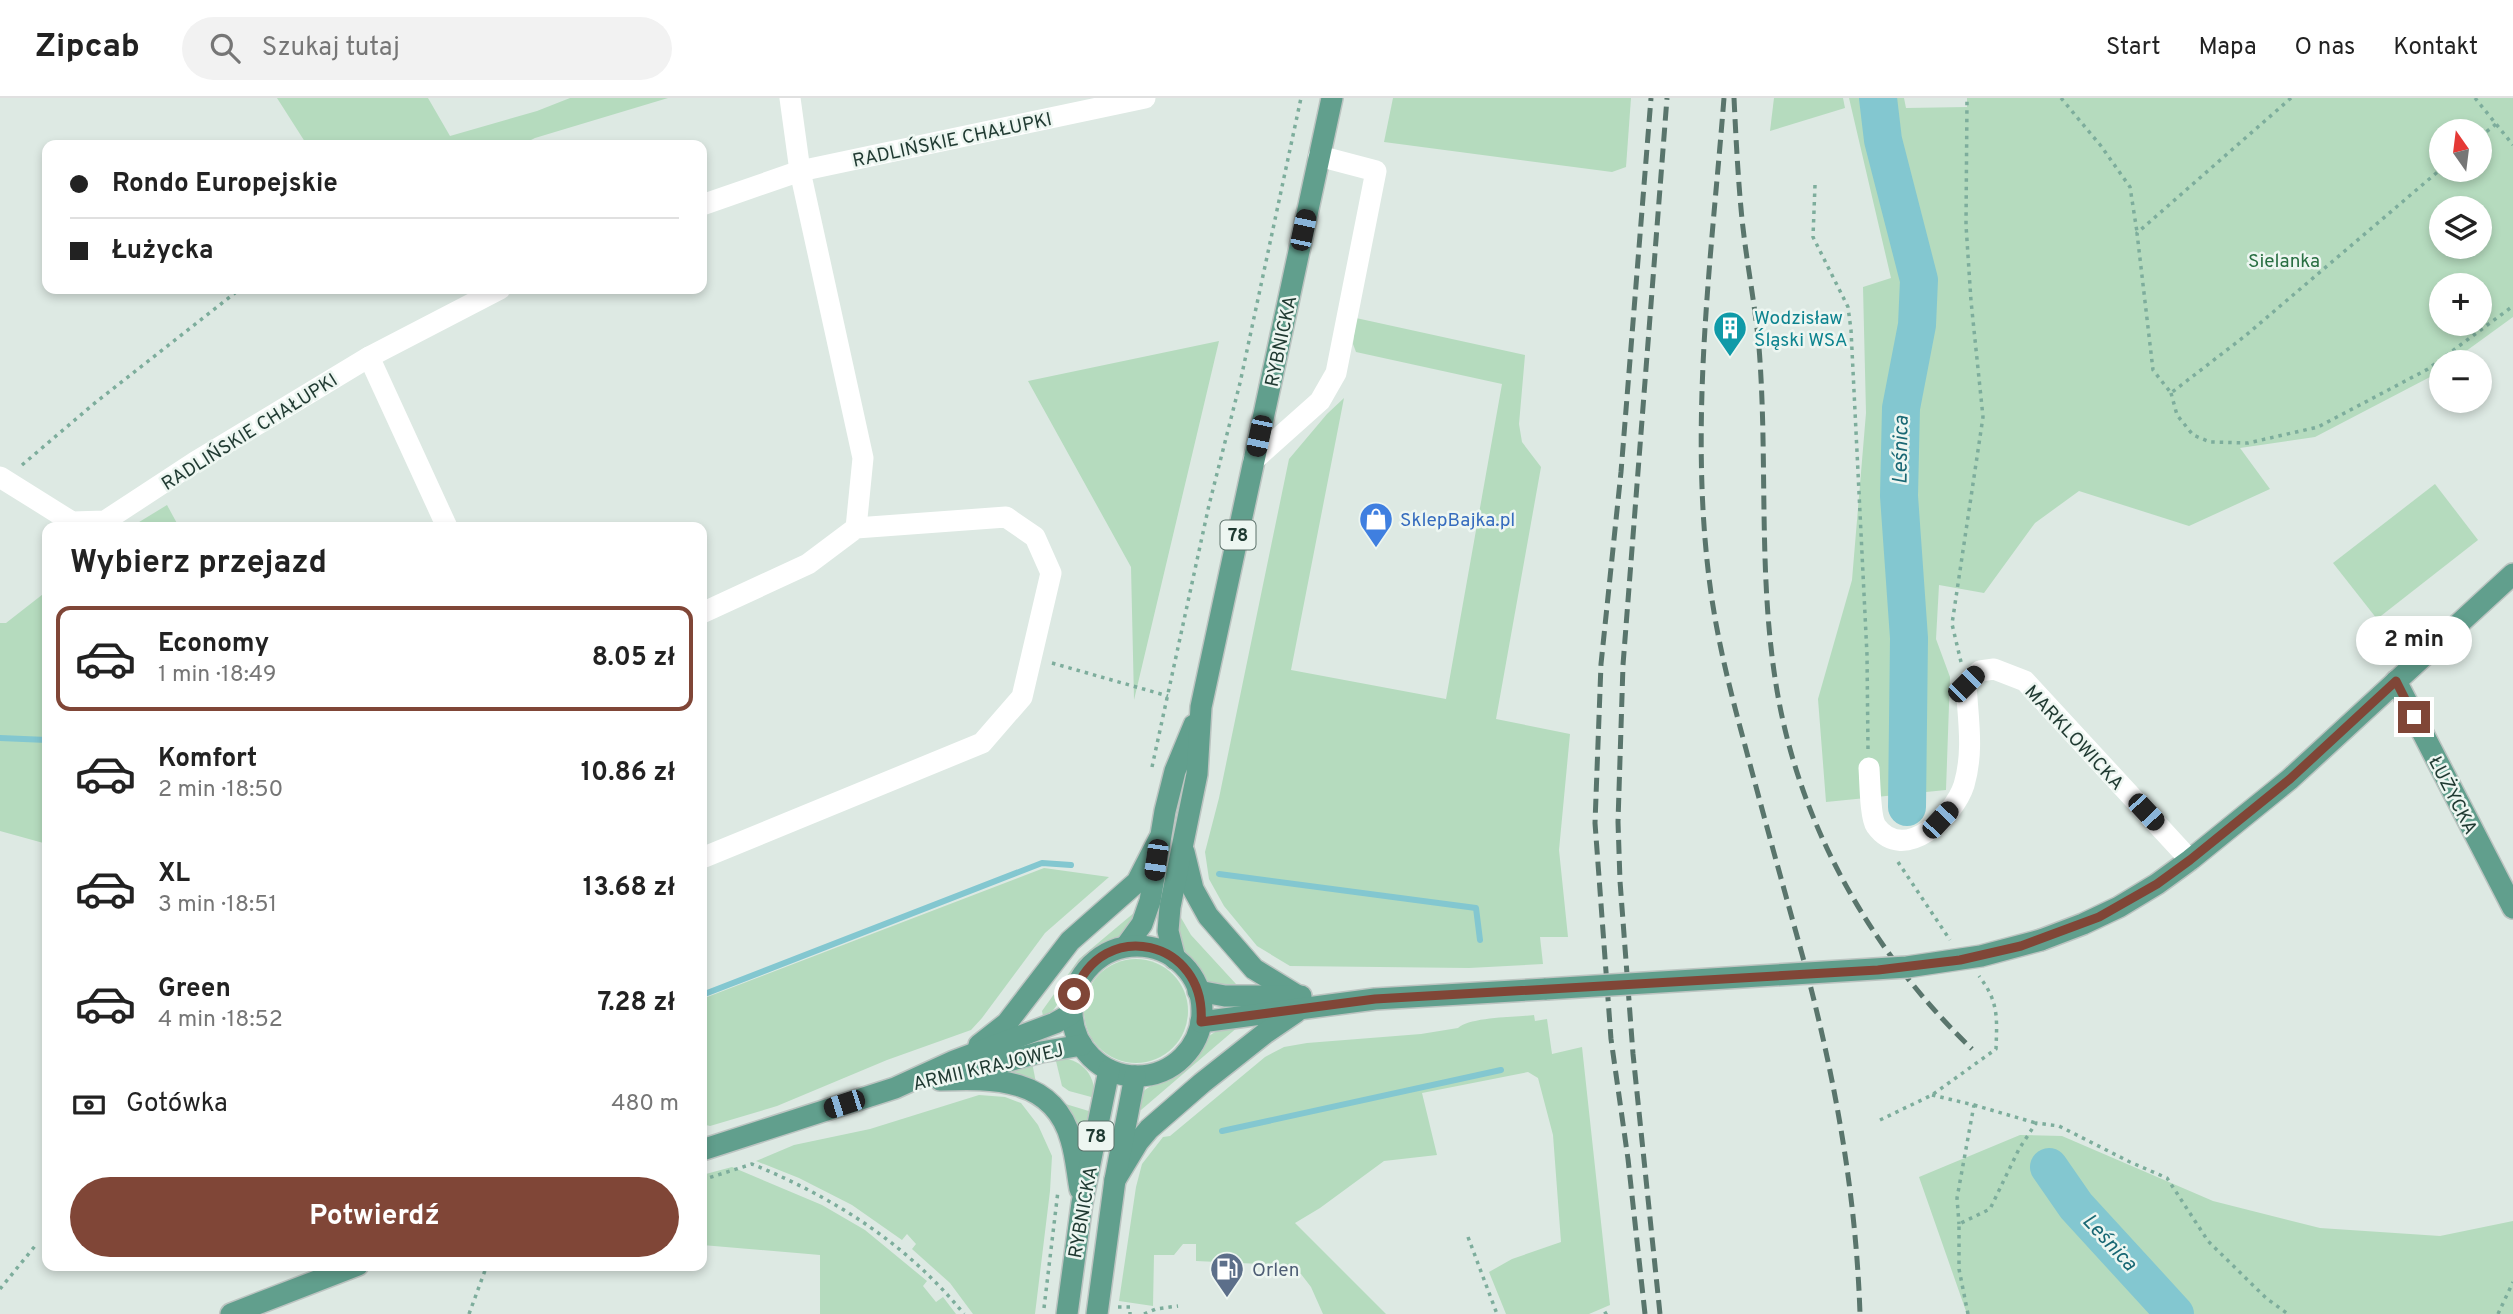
<!DOCTYPE html>
<html lang="pl">
<meta charset="utf-8">
<style>
:root{--surface:#fff;--page:#f2f2f2;--text:#222;--muted:#767676;--line:#e0e0e0;--accent:#804637}
body{margin:0;font-family:Overpass,sans-serif;background:var(--page);color:var(--text);height:100vh;display:flex;flex-direction:column;font-size:26px;white-space:nowrap}
*{box-sizing:border-box;margin:0}
p{font-size:23px;color:var(--muted)}
.icon{flex:none;width:38px;height:38px;fill:none;stroke:currentColor;stroke-width:2;stroke-linecap:round;stroke-linejoin:round}
.map{position:relative;flex:1;overflow:hidden}
.side{position:absolute;left:42px;top:424px;width:665px;height:749px;display:flex;flex-direction:column;background:var(--surface);border-radius:14px;box-shadow:0 4px 10px #0003}
.side>*{flex:none}
.hud{position:absolute;left:42px;top:42px;width:665px;height:154px;border-radius:14px;box-shadow:0 4px 10px #0003;display:grid;align-content:center;height:154px;padding:0 28px;background:var(--surface)}
.needle{width:46px;rotate:346deg}
.controls{position:absolute;left:2429px;top:21px;display:grid;gap:14px}
.controls a{display:grid;place-items:center;width:63px;height:63px;border-radius:50%;background:var(--surface);box-shadow:0 4px 10px #0003;font-size:35px}
.end{position:absolute;width:32px;height:32px;margin:-16px;border:9px solid #804637;background:#fff;box-shadow:0 0 0 4px #fff}
.from{border-radius:50%}
.bubble{position:absolute;height:49px;border-radius:24px;background:var(--surface);box-shadow:0 4px 10px #0003;font-size:23px;font-weight:700;line-height:49px;text-align:center}
.car{position:absolute;width:21px;height:42px;margin:-21px -10px;border-radius:9px;box-shadow:0 0 5px 2px #0007;background:linear-gradient(#222 24%,#8ab4d8 0 40%,#222 0 76%,#8ab4d8 0 86%,#222 0)}
.hud b{display:flex;align-items:center;gap:24px;height:66px;font-size:26px}
.hud b+b{border-top:2px solid var(--line)}
.hud i{width:18px;height:18px;background:var(--text)}
ul{padding:0;list-style:none}
li{display:flex;align-items:center;gap:21px;height:105px;margin:0 14px 10px;padding:0 14px;border:4px solid transparent;border-radius:14px}
li div{flex:1}
li b{display:block;font-size:26px}
li em{font-style:normal;font-weight:700}
li.current{border-color:var(--accent)}
li>.icon{width:63px;height:63px;stroke-width:1.5}
h2{padding:0 28px;font-size:32px;line-height:84px}
.pay{display:flex;align-items:center;gap:18px;height:77px;padding:0 28px;font-size:26px}
.pay p{margin-inline-start:auto}
.primary-button{display:flex;gap:14px;margin-top:auto;padding:14px 28px}
.primary-button a{flex:1;height:80px;border-radius:42px;background:var(--accent);color:#fff;font-size:28px;font-weight:700;line-height:80px;text-align:center}
header{display:flex;align-items:center;gap:42px;box-sizing:border-box;height:98px;padding:0 35px;background:var(--surface);border-bottom:2px solid var(--line)}
header strong{font-size:33px}
nav{display:flex;gap:38px;margin-inline-start:auto;font-size:24px}
.search{width:490px;height:63px;background:var(--page);display:flex;align-items:center;gap:18px;box-sizing:border-box;padding:0 24px;border-radius:38px;color:var(--muted);font-size:26px}
.map>svg:first-child{display:block}
.green{fill:#b5dbbe;fill-rule:evenodd}
.lines{fill:none;stroke-linecap:round;stroke-linejoin:round}
.stream{stroke:#83c7d0;stroke-width:6}
.river{stroke:#83c7d0;stroke-width:38}
.major-casing{stroke:#bcc4c1;stroke-width:24}
.path{stroke:#7dad9c;stroke-width:3.5;stroke-dasharray:3.5 5;stroke-linecap:butt}
.minor{stroke:#fff;stroke-width:21}
.major{stroke:#619f8d;stroke-width:21}
.rail{stroke:#59756c;stroke-width:5;stroke-dasharray:14 7;stroke-linecap:butt}
.major-bridge-casing{stroke:#bcc4c1;stroke-width:24;stroke-linecap:butt}
.major-bridge{stroke:#619f8d;stroke-width:21}
.route{stroke:#804637;stroke-width:9}
.labels{text-anchor:middle;stroke-width:5;stroke-linejoin:round;paint-order:stroke}
.shield{fill:#edf6f1;stroke:#5d726b;stroke-width:2}
.shield-label{font-size:18px;font-weight:bold;fill:#1f3931}
.street-label{font-size:19px;fill:#1f3931;stroke:#edf6f1}
.park-label{font-size:19px;fill:#296f42;stroke:#edf6f1}
.culture-label{font-size:19px;fill:#0d838f;stroke:#edf6f1;text-anchor:start}
.shop-label{font-size:19px;fill:#366cbe;stroke:#edf6f1;text-anchor:start}
.service-label{font-size:19px;fill:#4e5e75;stroke:#edf6f1;text-anchor:start}
.water-label{font-size:21px;font-style:italic;fill:#196874;stroke:#edf6f1}
</style>
<header>
<strong>Zipcab</strong>
<div class="search"><svg class="icon" aria-label="search" viewBox="0 0 24 24"><circle cx="10" cy="10" r="6"/><path d="M15 15l6 6"/></svg>Szukaj tutaj</div>
<nav><a>Start</a><a>Mapa</a><a>O nas</a><a>Kontakt</a></nav>
</header>
<div class="map">
<svg width="2513" height="1216" viewBox="0 0 2513 1216">
<rect width="100%" height="100%" fill="#dde9e3"/>
<!-- green -->
<g class="green">
<path d="M277,0H428L450,38L537,13L570,0H668L535,40L521,47H307Z"/>
<path d="M1393,0H1631L1626,69L1612,74L1384,44Z"/>
<path d="M1774,0H1843L1845,10L1770,33Z"/>
<path d="M1849,0H1904L1906,10L1967,9V0H2513V219L2451,264H2441V271L2430,279L2315,339L2240,350L2270,391L2189,428L2079,393L2035,425L1984,495L1939,487L1936,541L1950,579L1946,692L1826,704L1818,601L1852,482L1866,315L1863,189L1891,180ZM2441,33H2480V72H2441ZM2441,110H2480V149H2441ZM2441,187H2480V226H2441Z"/>
<path d="M1356,220L1525,257L1519,326L1522,344L1541,369L1496,621L1570,636L1559,752L1568,839H1540L1543,866L1469,870L1290,868L1257,848L1224,808L1209,781L1205,754L1219,700L1289,361L1327,316L1344,300L1291,572L1446,601L1502,286L1356,254L1353,246Z"/>
<path d="M1219,243L1134,602L1131,469L1028,283Z"/>
<path d="M2435,386L2478,442L2377,521L2333,465Z"/>
<path d="M167,407L179,429H131Z"/>
<path d="M47,493V746L0,733V525H6Z"/>
<path d="M1044,770L1109,779L1045,835L982,920L971,932L887,962L777,1008L710,1028L702,1026V901Z"/>
<path d="M1141,809C1136,818 1131,831 1123,837C1109,850 1091,853 1078,869C1065,885 1063,906 1046,919L1043,918L1042,913L1079,861Z"/>
<path d="M1180,818L1191,837L1236,886L1237,892L1211,886L1203,880L1184,856L1177,839Z"/>
<circle cx="1136" cy="913" r="52"/>
<path d="M1534,917L1535,923L1547,921L1552,956L1582,949L1610,1207L1589,1216H1506L1489,1174L1512,1161L1561,1144L1553,1037L1538,980L1528,974L1422,995L1437,1057L1384,1063L1320,1110L1295,1125L1386,1216H1323L1311,1189L1301,1176H1282L1280,1167L1196,1163V1146H1183L1174,1157H1154L1153,1208L1119,1203L1136,1089L1142,1066L1163,1039L1170,1038L1265,959L1284,949L1307,945L1421,936L1458,930C1469,919 1517,919 1534,917Z"/>
<path d="M1239,928L1141,1012L1136,1009C1139,986 1161,987 1175,976C1190,964 1202,940 1217,933C1223,930 1232,929 1239,928Z"/>
<path d="M1055,959C1080,960 1095,974 1095,1000L1069,993L1062,988Z"/>
<path d="M1032,964L1036,985L996,973Z"/>
<path d="M979,997L1005,999L1021,1005L1038,1027L1052,1058L1050,1093L1035,1216H973L950,1185L912,1151L916,1146L907,1136L902,1142L852,1107L799,1080L756,1063L794,1047L870,1031Z"/>
<path d="M1059,1004L1092,1014L1086,1051L1082,1050Z"/>
<path d="M2020,1037L2062,1038L2213,1103L2320,1130L2440,1138L2513,1123V1216H1967L1919,1079Z"/>
<path d="M732,1069L822,1107L865,1132L927,1183L923,1188L936,1204L943,1199L956,1216H820V1157L702,1147V1077Z"/>
</g>
<g class="lines">
<!-- stream -->
<g class="stream">
<path d="M0,640L47,642"/>
<path d="M1219,776L1476,810L1480,842"/>
<path d="M702,897L1042,765L1071,767"/>
<path d="M1222,1033L1501,972"/>
</g>
<!-- river -->
<g class="river">
<path d="M1878,0L1883,42L1919,182L1917,227L1901,310L1899,398L1909,540L1907,709"/>
<path d="M2049,1069L2076,1108L2175,1216"/>
</g>
<!-- major casing -->
<g class="major-casing">
<g id="major">
<path d="M2396,583L2513,810"/>
<path d="M1184,754L1193,791L1208,818L1254,871L1298,898"/>
<path d="M2041,842L2083,826L2119,809L2157,786L2190,762L2290,681L2513,476"/>
<path d="M1126,848L1142,826L1150,803L1165,713L1175,673L1194,627"/>
<circle cx="1137" cy="913" r="65"/>
<path d="M1175,861L1168,833L1170,809L1197,676L1201,609L1332,0"/>
<path d="M1198,893L1225,898H1301"/>
<path d="M1201,924L1375,901L1546,891"/>
<path d="M979,947L1007,925L1070,843L1137,784L1159,741"/>
<path d="M968,974L1041,954L1082,947"/>
<path d="M940,982C992,980 1054,979 1071,1042C1076,1058 1077,1075 1080,1091"/>
<path d="M702,1052L895,990L954,963L1055,925L1071,916"/>
<path d="M1115,1082L1138,1044L1149,1031L1202,985L1264,936L1296,914"/>
<path d="M231,1216L358,1167"/>
<path d="M1067,1216L1082,1105L1109,972"/>
<path d="M1097,1216L1115,1082L1135,978"/>
</g>
</g>
<!-- path -->
<g class="path">
<path d="M2061,0L2101,48L2130,89L2137,134"/>
<path d="M2291,0L2137,135L2153,272L2171,295L2245,238L2441,71"/>
<path d="M2475,0L2513,47"/>
<path d="M2480,39L2496,26"/>
<path d="M1815,87L1813,139L1848,209L1851,232L1867,557L1868,651"/>
<path d="M2171,295L2177,317L2193,337L2210,344L2248,345L2318,329L2428,271L2513,208"/>
<path d="M22,367L96,304L240,191"/>
<path d="M1961,564L1952,526L1983,319L1971,203L1966,127L1967,0"/>
<path d="M1052,565L1168,598"/>
<path d="M1152,669L1209,407L1240,285L1301,0"/>
<path d="M1898,764L1950,842"/>
<path d="M1932,997L1974,1007L1957,1100L1959,1126"/>
<path d="M1974,1007L2036,1025"/>
<path d="M1880,1022L1932,997L1996,951C1997,920 1999,904 1979,878"/>
<path d="M702,1082L752,1066C835,1100 907,1146 964,1216"/>
<path d="M1468,1139L1497,1216"/>
<path d="M0,1191L35,1148"/>
<path d="M1118,1209H1130V1216"/>
<path d="M1044,1210L1058,1093"/>
<path d="M469,1216L487,1167"/>
<path d="M1144,1216L1156,1211L1178,1208"/>
<path d="M1604,1216L1608,1214"/>
<path d="M1968,1216L1959,1171V1126L1990,1111L2019,1051L2036,1025L2059,1028L2130,1064L2167,1080L2208,1143L2266,1200L2288,1216"/>
<path d="M2498,1216L2513,1184"/>
</g>
<!-- minor -->
<g class="minor">
<path d="M790,0L800,73L863,360L856,430"/>
<path d="M702,107L800,73L1145,0"/>
<path d="M369,259L447,429"/>
<path d="M1254,362L1320,303L1336,275L1376,73L1319,58"/>
<path d="M0,379L72,424L105,423L195,364L369,259L500,191"/>
<path d="M702,515L808,466L856,430L1006,419L1035,439L1051,475L1022,599L982,645L702,760"/>
<path d="M1869,670C1870,683 1870,719 1876,728C1904,767 1954,718 1964,687C1974,653 1968,621 1966,586L1980,573L1994,571L2025,583L2190,762"/>
</g>
<!-- major -->
<use href="#major" class="major"/>
<!-- rail -->
<g class="rail">
<path d="M1724,0C1711,164 1688,331 1711,495C1718,544 1730,592 1743,640C1762,712 1782,784 1802,856C1834,974 1856,1094 1860,1216"/>
<path d="M1734,0C1736,41 1738,81 1742,121C1747,169 1757,215 1760,263C1767,368 1759,475 1775,580C1796,722 1869,852 1972,951"/>
<path d="M1645,1216L1628,1061L1611,941L1595,725L1601,566L1621,374L1651,0"/>
<path d="M1660,1216L1633,956L1620,783L1618,724L1623,567L1667,0"/>
</g>
<!-- major-bridge casing -->
<g class="major-bridge-casing">
<path id="major-bridge" d="M1546,891L1907,869L1981,858L2041,842"/>
</g>
<!-- major-bridge -->
<use href="#major-bridge" class="major-bridge"/>
</g>
<g class="lines">
<!-- route -->
<path class="route" d="M1074,896C1102,817 1207,842 1201,924L1375,901L1878,872L1960,862L2021,848L2099,819L2157,786L2190,762L2290,681L2396,583L2414,619"/>
</g>
<!-- icons -->
<defs>
<g id="building-pin" transform="scale(1.75)"><path d="M0 17L-7.5 6A9.5 9.5 0 1 1 7.5 6Z" fill="#0f9aa8" stroke="#edf6f1"/><path d="M-4-6H4V6H1V3H-1V6H-4ZM-2.5-4.3h1.7v1.8h-1.7ZM.8-4.3h1.7v1.8H.8ZM-2.5-1h1.7V.8h-1.7ZM.8-1h1.7V.8H.8Z" fill="#fff"/></g>
<g id="shop-pin" transform="scale(1.75)"><path d="M0 17L-7.5 6A9.5 9.5 0 1 1 7.5 6Z" fill="#3f7fe0" stroke="#edf6f1"/><path d="M-5-2.5h2.3a2.7 3.5 0 0 1 5.4 0H5L5.5 6h-11ZM-1.5-2.5h3a1.5 2.3 0 0 0-3 0Z" fill="#fff"/></g>
<g id="fuel-pin" transform="scale(1.75)"><path d="M0 17L-7.5 6A9.5 9.5 0 1 1 7.5 6Z" fill="#5c6f8a" stroke="#edf6f1"/><path d="M-5.5-6h7V0h2V4h1.3V-2.5L3-4.5l.8-.8L6-3V5H2.5V1h-1V6h-7ZM-4.2-4.7v3.2H.2V-4.7Z" fill="#fff"/></g>
</defs>
<g fill-rule="evenodd">
<use href="#building-pin" x="1730" y="230"/>
<use href="#shop-pin" x="1376" y="421"/>
<use href="#fuel-pin" x="1227" y="1171"/>
</g>
<g class="labels">
<!-- shield labels -->
<g class="shield">
<rect x="1220.5" y="422.5" width="35" height="29" rx="5"/>
<rect x="1078.5" y="1023.5" width="35" height="29" rx="5"/>
</g>
<g class="shield-label">
<text x="1238" y="443">78</text>
<text x="1096" y="1044">78</text>
</g>
<!-- street labels -->
<g class="street-label">
<text transform="translate(952 41) rotate(-12)" y="7">RADLIŃSKIE CHAŁUPKI</text>
<text transform="translate(1280 243) rotate(-78)" y="7">RYBNICKA</text>
<text transform="translate(249 333) rotate(-32)" y="7">RADLIŃSKIE CHAŁUPKI</text>
<text transform="translate(2075 639) rotate(47)" y="7">MARKLOWICKA</text>
<text transform="translate(2454 697) rotate(63)" y="7">ŁUŻYCKA</text>
<text transform="translate(988 968) rotate(-13)" y="7">ARMII KRAJOWEJ</text>
<text transform="translate(1082 1114) rotate(-80)" y="7">RYBNICKA</text>
</g>
<!-- park labels -->
<g class="park-label">
<text x="2284" y="169">Sielanka</text>
</g>
<!-- culture labels -->
<g class="culture-label">
<text x="1754" y="226">Wodzisław<tspan x="1754" dy="22">Śląski WSA</tspan></text>
</g>
<!-- shop labels -->
<g class="shop-label">
<text x="1400" y="428">SklepBajka.pl</text>
</g>
<!-- service labels -->
<g class="service-label">
<text x="1252" y="1178">Orlen</text>
</g>
<!-- water labels -->
<g class="water-label">
<text transform="translate(1900 352) rotate(-89)" y="7">Leśnica</text>
<text transform="translate(2110 1144) rotate(47)" y="7">Leśnica</text>
</g>
</g>
</svg>
<div class="controls">
<a><svg class="needle" viewBox="-14 -14 28 28"><path d="M0-13l5 13h-10z" fill="#e53935"/><path d="M0 13l5-13h-10z" fill="#767676"/></svg></a>
<a><svg class="icon" aria-label="layers" viewBox="0 0 24 24"><path d="M12 4l9 5-9 5-9-5zM3 14l9 5 9-5"/></svg></a>
<a>+</a>
<a>−</a>
</div>
<i class="end from" style="left:1074px;top:896px"></i>
<i class="end" style="left:2414px;top:619px"></i>
<div class="bubble" style="left:2356px;top:518px;width:116px">2 min</div>
<i class="car" style="left:1303px;top:132px;rotate:12deg"></i>
<i class="car" style="left:1259px;top:338px;rotate:192deg"></i>
<i class="car" style="left:1966px;top:586px;rotate:45deg"></i>
<i class="car" style="left:2146px;top:714px;rotate:137deg"></i>
<i class="car" style="left:1940px;top:722px;rotate:43deg"></i>
<i class="car" style="left:1156px;top:762px;rotate:188deg"></i>
<i class="car" style="left:844px;top:1006px;rotate:252deg"></i>
<div class="hud">
<b><i class="from"></i>Rondo Europejskie</b>
<b><i></i>Łużycka</b>
</div>
<section class="side">
<h2>Wybierz przejazd</h2>
<ul>
<li class="current"><svg class="icon" aria-label="car" viewBox="0 0 24 24"><path d="M5 17H2v-5l4-1 3-4h7l3 4 3 1v5h-3M9 17h6M6 11h13"/><circle cx="7" cy="17" r="2"/><circle cx="17" cy="17" r="2"/></svg><div><b>Economy</b><p>1 min · 18:49</p></div><em>8.05 zł</em></li>
<li><svg class="icon" aria-label="car" viewBox="0 0 24 24"><path d="M5 17H2v-5l4-1 3-4h7l3 4 3 1v5h-3M9 17h6M6 11h13"/><circle cx="7" cy="17" r="2"/><circle cx="17" cy="17" r="2"/></svg><div><b>Komfort</b><p>2 min · 18:50</p></div><em>10.86 zł</em></li>
<li><svg class="icon" aria-label="car" viewBox="0 0 24 24"><path d="M5 17H2v-5l4-1 3-4h7l3 4 3 1v5h-3M9 17h6M6 11h13"/><circle cx="7" cy="17" r="2"/><circle cx="17" cy="17" r="2"/></svg><div><b>XL</b><p>3 min · 18:51</p></div><em>13.68 zł</em></li>
<li><svg class="icon" aria-label="car" viewBox="0 0 24 24"><path d="M5 17H2v-5l4-1 3-4h7l3 4 3 1v5h-3M9 17h6M6 11h13"/><circle cx="7" cy="17" r="2"/><circle cx="17" cy="17" r="2"/></svg><div><b>Green</b><p>4 min · 18:52</p></div><em>7.28 zł</em></li>
</ul>
<div class="pay"><svg class="icon" aria-label="cash" viewBox="0 0 24 24"><path d="M3 7h18v10H3z"/><circle cx="12" cy="12" r="2"/></svg>Gotówka<p>480 m</p></div>
<div class="primary-button"><a>Potwierdź</a></div>
</section>
</div>
